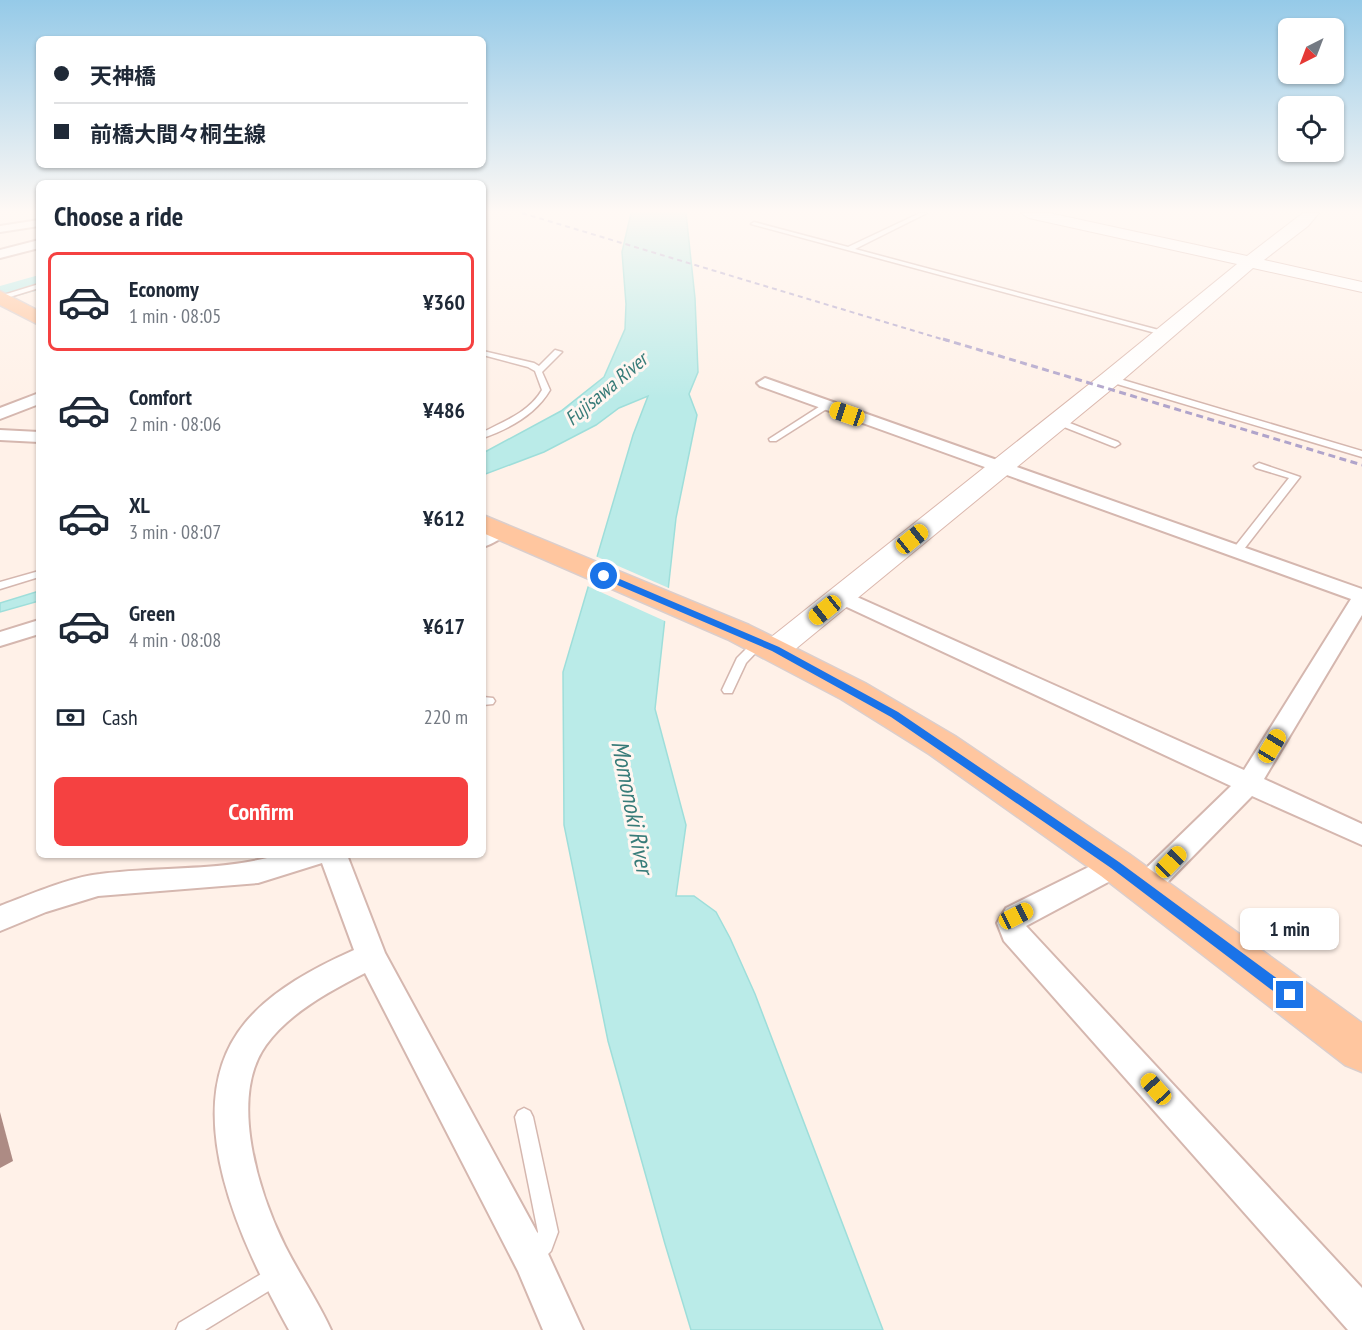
<!DOCTYPE html>
<meta charset="utf-8">
<style>
:root{--surface:#fff;--page:#f6f6f7;--text:#1f2937;--muted:#747a83;--line:#e0e1e3;--accent:#f54141}
body{margin:0;font-family:"PT Sans Narrow","Noto Sans JP",sans-serif;background:var(--page);color:var(--text);height:100vh;display:flex;flex-direction:column;font-size:22px;white-space:nowrap}
*{box-sizing:border-box;margin:0}
p{font-size:20px;color:var(--muted)}
.icon{flex:none;width:33px;height:33px;fill:none;stroke:currentColor;stroke-width:2;stroke-linecap:round;stroke-linejoin:round}
.map{position:relative;flex:1;overflow:hidden}
.side{position:absolute;left:36px;top:180px;width:450px;height:678px;display:flex;flex-direction:column;background:var(--surface);border-radius:9px;box-shadow:0 2px 4px #0004}
.side>*{flex:none}
.top-card{position:absolute;left:36px;top:36px;width:450px;height:132px;border-radius:9px;box-shadow:0 2px 4px #0004;display:grid;align-content:center;height:132px;padding:0 18px;background:var(--surface)}
.needle{width:39px;rotate:222deg}
.controls{position:absolute;left:1278px;top:18px;display:grid;gap:12px}
.controls a{display:grid;place-items:center;width:66px;height:66px;border-radius:9px;background:var(--surface);box-shadow:0 2px 4px #0004;font-size:30px}
.end{position:absolute;width:27px;height:27px;margin:-14px;border:8px solid #1a73e8;background:#fff;box-shadow:0 0 0 3px #fff}
.from{border-radius:50%}
.bubble{position:absolute;height:42px;border-radius:9px;background:var(--surface);box-shadow:0 2px 4px #0004;font-size:20px;font-weight:600;line-height:42px;text-align:center}
.car{position:absolute;width:18px;height:36px;margin:-18px -9px;border-radius:8px;box-shadow:0 0 4px 2px #0007;background:linear-gradient(#f5c518 24%,#345 0 40%,#f5c518 0 76%,#345 0 86%,#f5c518 0)}
.top-card b{display:flex;align-items:center;gap:21px;height:57px;font-size:22px}
.top-card b+b{border-top:2px solid var(--line)}
.top-card i{width:15px;height:15px;background:var(--text)}
ul{padding:0;list-style:none}
li{display:flex;align-items:center;gap:18px;height:99px;margin:0 12px 9px;padding:0 6px;border:3px solid transparent;border-radius:9px}
li div{flex:1}
li b{display:block;font-size:22px}
li em{font-style:normal;font-weight:600}
li.current{border-color:var(--accent)}
li>.icon{width:54px;height:54px;stroke-width:1.5}
h2{padding:0 18px;font-size:27px;line-height:72px}
.pay{display:flex;align-items:center;gap:15px;height:66px;padding:0 18px;font-size:22px}
.pay p{margin-inline-start:auto}
.primary-button{display:flex;gap:12px;margin-top:auto;padding:12px 18px}
.primary-button a{flex:1;height:69px;border-radius:9px;background:var(--accent);color:#fff;font-size:24px;font-weight:600;line-height:69px;text-align:center}
.map>svg:first-child{display:block}
.water{fill:#baebe8;stroke:#9ededa;stroke-width:1.5}
.pier{fill:#fff1e8}
.lines{fill:none;stroke-linecap:round;stroke-linejoin:round}
.river{fill:#baebe8;fill-rule:evenodd}
.lane-casing{stroke:#d5b7af;stroke-width:3}
.street-casing{stroke:#d5b7af;stroke-width:4}
.secondary-casing{stroke:#dbb8ae;stroke-width:2}
.primary-casing{stroke:#dbcecc;stroke-width:3}
.lane{fill:#fff;fill-rule:evenodd}
.street{fill:#fff;fill-rule:evenodd}
.secondary{fill:#fff;fill-rule:evenodd}
.primary{fill:#ffc69f;fill-rule:evenodd}
.rail-far1{stroke:#b0a4cb;stroke-width:2;stroke-dasharray:5 4;stroke-linecap:butt}
.rail{stroke:#b0a4cb;stroke-width:3;stroke-dasharray:7 4.5;stroke-linecap:butt}
.shaded-wall{fill:#ad8b84}
.route{fill:#1a73e8}
.labels{text-anchor:middle;stroke-width:6;stroke-linejoin:round;paint-order:stroke}
.far-water-label{font-size:20px;font-style:italic;fill:#377b78;stroke:#fff6f1}
.water-label{font-size:24px;font-style:italic;fill:#377b78;stroke:#fff6f1}
</style>
<div class="map">
<svg width="1362" height="1330" viewBox="0 0 1362 1330">
<rect width="100%" height="100%" fill="#fff1e8"/>
<!-- water -->
<g class="water">
<path d="M631,213H686L695,298L698,372L689,394L697,415L676,518L655,709L686,825L676,896H694L716,912L730,938L755,994L883,1330H691L665,1244L608,1041L564,825L563,672L633,435L648,396L619,408L596,425L544,452L483,475V453L561,411L604,377L625,329L626,304L622,252Z"/>
<path d="M39,591V601L0,612V603Z"/>
</g>
<!-- pier -->
<path class="pier" d="M593,555L671,589L667,622L585,585Z"/>
<g class="lines">
<!-- river -->
<path class="river" d="M39,275V290L0,301V286Z"/>
<!-- lane casing -->
<g class="lane-casing">
<g id="lane">
<path d="M920,213H927L855,249L1170,333L1163,335L751,224L754,222L848,247Z"/>
<path d="M39,284V288L0,300V296Z"/>
<path d="M555,350L562,352L542,372L550,390C536,414 509,429 483,438V432C505,421 529,412 542,390L535,371L528,367L483,355V351L534,363L539,366Z"/>
<path d="M1107,377H1113L1362,451V457L1107,381Z"/>
<path d="M825,403L828,404V408L776,441H770L769,439Z"/>
<path d="M1057,418L1118,442L1120,444L1115,447L1112,446L1054,423V419Z"/>
<path d="M1259,463L1300,477L1241,553H1233L1232,551L1233,549L1289,478L1256,468L1254,466Z"/>
<path d="M39,571V577L0,589V582Z"/>
<path d="M760,638L766,642L746,663L732,693H724L722,690L737,658L756,639Z"/>
<path d="M483,697L493,698L495,701L493,704L483,705Z"/>
<path d="M524,1108L530,1111L533,1117L558,1232L551,1251L541,1261L534,1264L527,1261L524,1254L538,1232L515,1117L518,1111Z"/>
<path d="M278,1264L285,1267L288,1274L285,1281L205,1330H176L179,1323Z"/>
</g>
</g>
<!-- street casing -->
<g class="street-casing">
<g id="street">
<path d="M39,220V226L0,232V226Z"/>
<path d="M39,240V248L0,258V250Z"/>
<path d="M765,378L1362,589V615L1264,779L1362,824V845L1252,796L1155,895L1145,898L1135,895L1131,887L1135,879L1231,786L834,601L831,597L834,593L841,591L848,593L1244,770L1351,599L760,386L757,383Z"/>
<path d="M39,393V404L0,419V408Z"/>
<path d="M0,430L39,432V442L0,440Z"/>
<path d="M499,524L506,526L509,530C503,538 492,544 483,547V532Z"/>
<path d="M39,620V634L0,646V632Z"/>
<path d="M1115,854L1125,857L1129,865L1125,873L1026,926L1362,1288V1330H1348L1004,941L997,923L1006,908Z"/>
<path d="M278,855H347L385,953L544,1245L583,1330H543L518,1271L365,973C330,991 289,1013 266,1045C228,1098 259,1194 285,1246C299,1274 318,1301 331,1330H289C244,1248 174,1109 245,1023C272,990 316,967 354,950L322,863L258,883L98,896L46,912L0,931V906C29,895 70,877 100,874C159,866 221,872 278,855Z"/>
</g>
</g>
<!-- secondary casing -->
<g class="secondary-casing">
<path id="secondary" d="M1021,213H1049L1247,256L1303,213H1319L1308,226L1264,260L1362,282V292L1253,268L1118,384L787,656L776,659L765,656L761,649L765,642L1102,374L1237,264L1029,218Z"/>
</g>
<!-- primary casing -->
<g class="primary-casing">
<g id="primary">
<path d="M0,291L39,311V325L0,305Z"/>
<path d="M483,515L749,625L865,683L955,736L1129,854L1362,1023V1072L1345,1065L1101,876L929,754L841,699L727,639L483,533Z"/>
</g>
</g>
<!-- lane -->
<use href="#lane" class="lane"/>
<!-- street -->
<use href="#street" class="street"/>
<!-- secondary -->
<use href="#secondary" class="secondary"/>
<!-- primary -->
<use href="#primary" class="primary"/>
<!-- rail-far1 -->
<path class="rail-far1" d="M522,213L948,341"/>
<!-- rail -->
<path class="rail" d="M943,339L1362,465"/>
</g>
<!-- shaded-wall -->
<path class="shaded-wall" d="M0,1112L13,1161L0,1168Z"/>
<!-- sky -->
<linearGradient id="sky" x2="0" y2="1"><stop stop-color="#95cae8"/><stop offset="0.53" stop-color="#fff9f5"/><stop offset="1" stop-color="#fff9f5" stop-opacity="0"/></linearGradient>
<rect width="1362" height="399" fill="url(#sky)"/>
<!-- route -->
<path class="route" d="M601,574H608L779,647L898,712L1119,862L1294,991L1296,995L1294,1000H1285L1111,868L891,717L772,651L601,578Z"/>
<g class="labels">
<!-- far-water labels -->
<g class="far-water-label">
<text transform="translate(606 389) rotate(-40)" y="7">Fujisawa River</text>
</g>
<!-- water labels -->
<g class="water-label">
<text transform="translate(632 807) rotate(79)" y="8">Momonoki River</text>
</g>
</g>
</svg>
<div class="controls">
<a><svg class="needle" viewBox="-14 -14 28 28"><path d="M0-13l5 13h-10z" fill="#e53935"/><path d="M0 13l5-13h-10z" fill="#747a83"/></svg></a>
<a><svg class="icon" aria-label="locate" viewBox="0 0 24 24"><circle cx="12" cy="12" r="6"/><path d="M12 2v4M12 18v4M2 12h4M18 12h4"/></svg></a>
</div>
<i class="end from" style="left:604px;top:576px"></i>
<i class="end" style="left:1290px;top:995px"></i>
<div class="bubble" style="left:1240px;top:908px;width:99px">1 min</div>
<i class="car" style="left:847px;top:414px;rotate:289deg"></i>
<i class="car" style="left:912px;top:539px;rotate:51deg"></i>
<i class="car" style="left:825px;top:610px;rotate:231deg"></i>
<i class="car" style="left:1272px;top:746px;rotate:31deg"></i>
<i class="car" style="left:1171px;top:862px;rotate:44deg"></i>
<i class="car" style="left:1016px;top:916px;rotate:63deg"></i>
<i class="car" style="left:1156px;top:1089px;rotate:318deg"></i>
<div class="top-card">
<b><i class="from"></i>天神橋</b>
<b><i></i>前橋大間々桐生線</b>
</div>
<section class="side">
<h2>Choose a ride</h2>
<ul>
<li class="current"><svg class="icon" aria-label="car" viewBox="0 0 24 24"><path d="M5 17H2v-5l4-1 3-4h7l3 4 3 1v5h-3M9 17h6M6 11h13"/><circle cx="7" cy="17" r="2"/><circle cx="17" cy="17" r="2"/></svg><div><b>Economy</b><p>1 min · 08:05</p></div><em>¥360</em></li>
<li><svg class="icon" aria-label="car" viewBox="0 0 24 24"><path d="M5 17H2v-5l4-1 3-4h7l3 4 3 1v5h-3M9 17h6M6 11h13"/><circle cx="7" cy="17" r="2"/><circle cx="17" cy="17" r="2"/></svg><div><b>Comfort</b><p>2 min · 08:06</p></div><em>¥486</em></li>
<li><svg class="icon" aria-label="car" viewBox="0 0 24 24"><path d="M5 17H2v-5l4-1 3-4h7l3 4 3 1v5h-3M9 17h6M6 11h13"/><circle cx="7" cy="17" r="2"/><circle cx="17" cy="17" r="2"/></svg><div><b>XL</b><p>3 min · 08:07</p></div><em>¥612</em></li>
<li><svg class="icon" aria-label="car" viewBox="0 0 24 24"><path d="M5 17H2v-5l4-1 3-4h7l3 4 3 1v5h-3M9 17h6M6 11h13"/><circle cx="7" cy="17" r="2"/><circle cx="17" cy="17" r="2"/></svg><div><b>Green</b><p>4 min · 08:08</p></div><em>¥617</em></li>
</ul>
<div class="pay"><svg class="icon" aria-label="cash" viewBox="0 0 24 24"><path d="M3 7h18v10H3z"/><circle cx="12" cy="12" r="2"/></svg>Cash<p>220 m</p></div>
<div class="primary-button"><a>Confirm</a></div>
</section>
</div>
